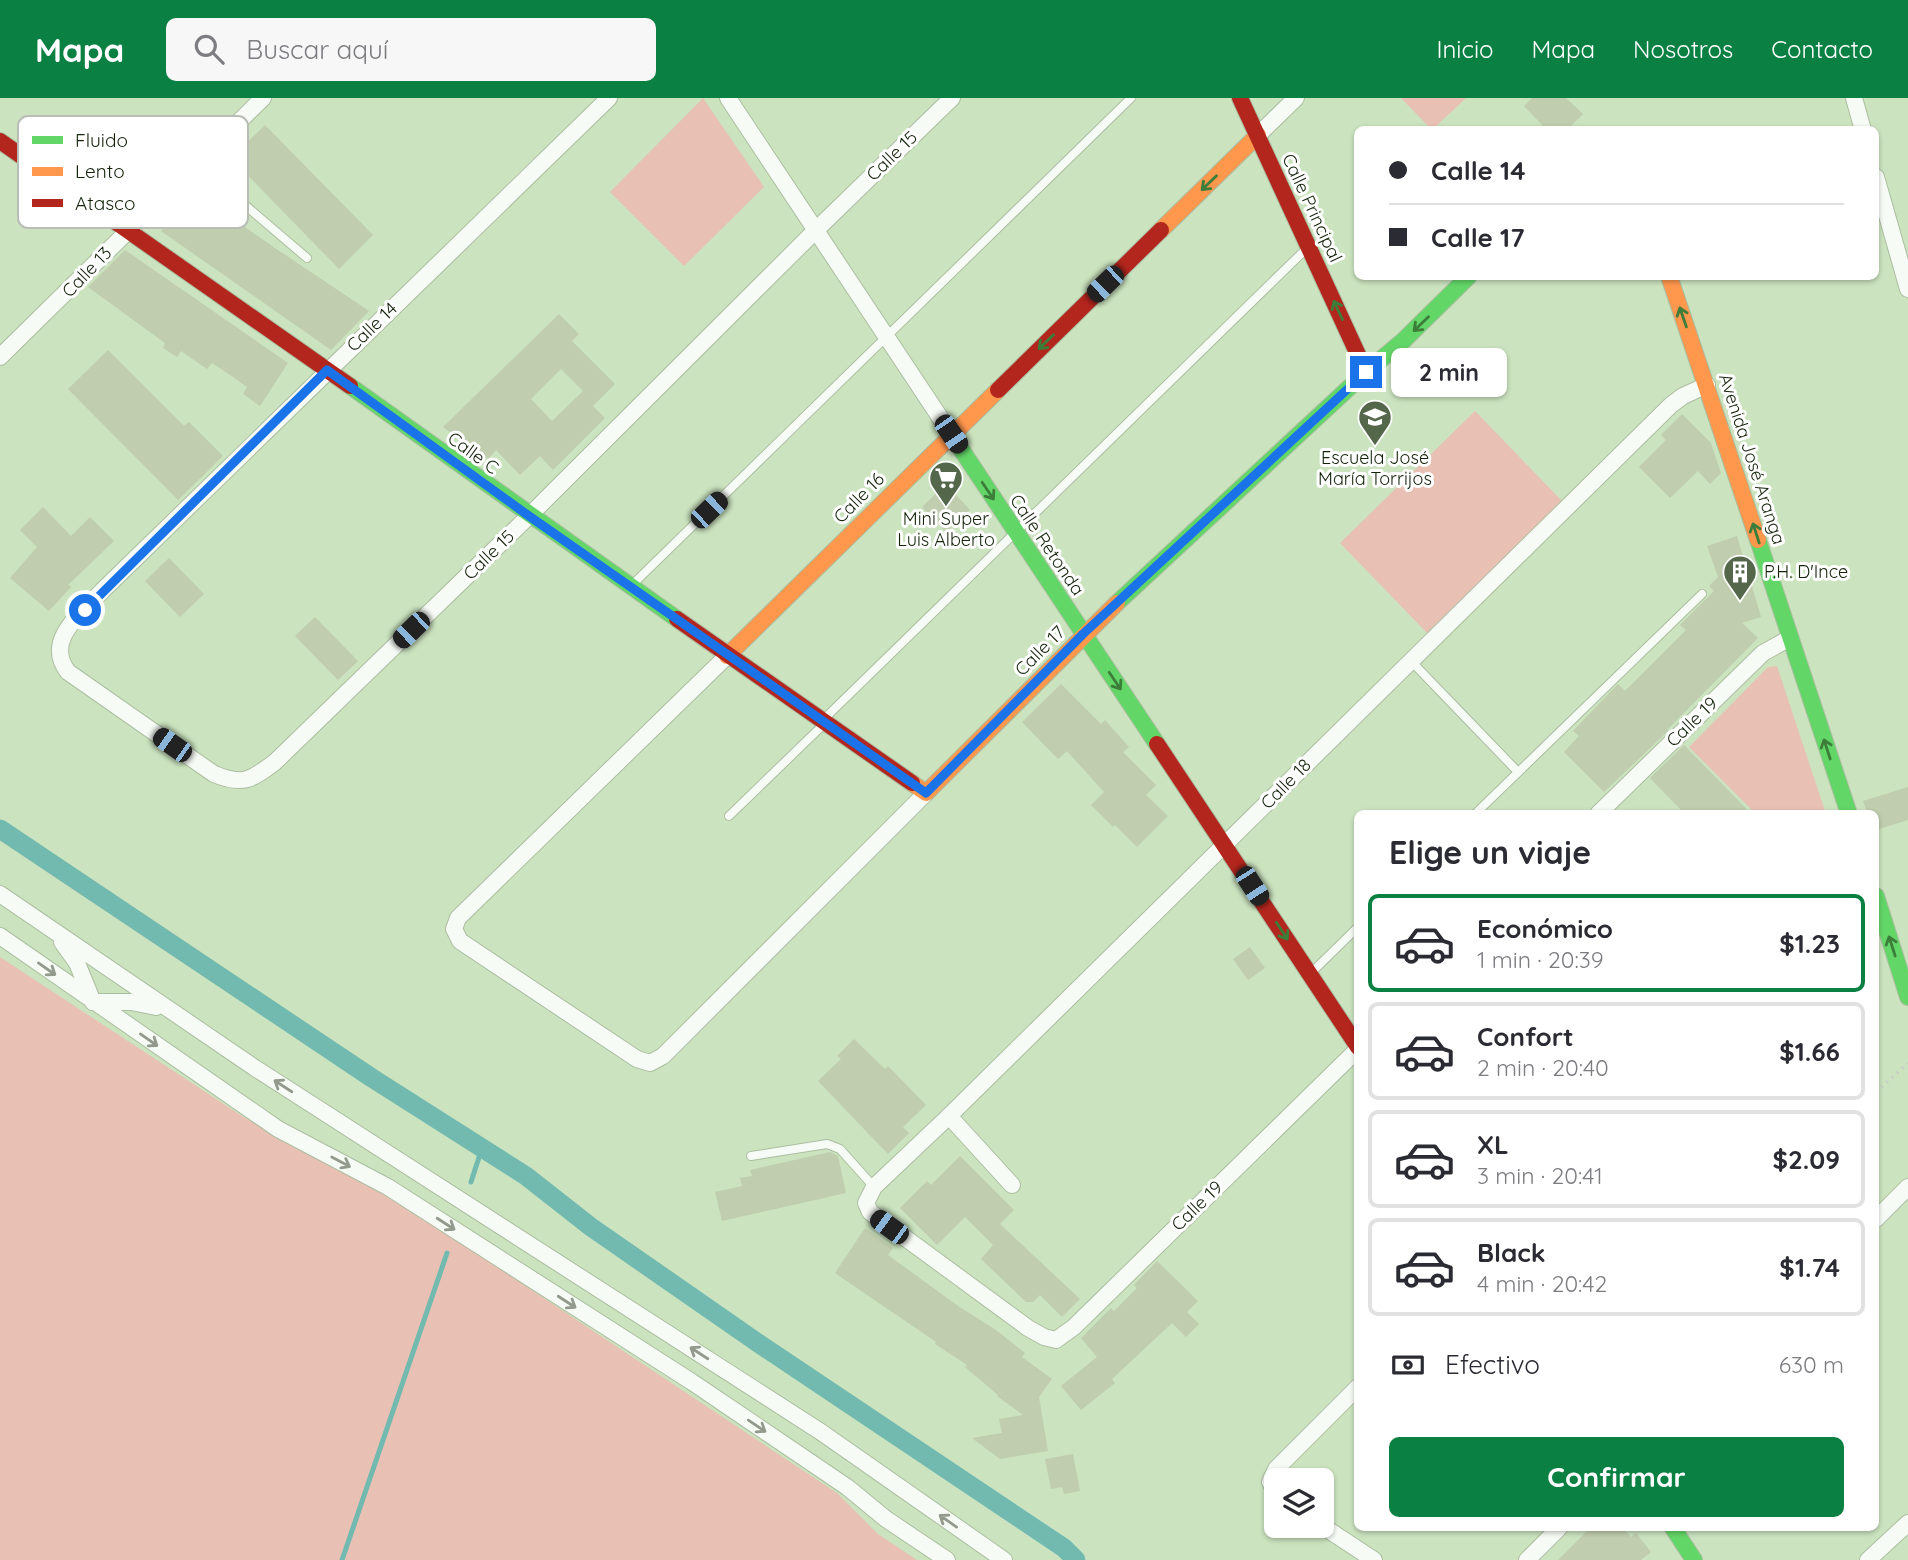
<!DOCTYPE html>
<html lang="es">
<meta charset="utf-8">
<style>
:root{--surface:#fff;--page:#f7f7f7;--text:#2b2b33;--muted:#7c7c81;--line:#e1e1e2;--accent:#0b8043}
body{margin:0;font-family:Quicksand,sans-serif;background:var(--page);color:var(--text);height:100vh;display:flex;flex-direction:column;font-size:26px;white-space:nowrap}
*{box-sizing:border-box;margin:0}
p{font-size:23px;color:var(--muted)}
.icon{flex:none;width:38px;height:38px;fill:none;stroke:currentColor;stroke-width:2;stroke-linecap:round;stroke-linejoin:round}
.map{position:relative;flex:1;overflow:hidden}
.panel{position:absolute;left:1354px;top:712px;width:525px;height:721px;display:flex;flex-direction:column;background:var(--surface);border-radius:10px;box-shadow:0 2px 5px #0004}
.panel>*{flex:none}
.banner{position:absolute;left:1354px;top:28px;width:525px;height:154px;border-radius:10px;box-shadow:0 2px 5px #0004;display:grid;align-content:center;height:154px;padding:0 35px;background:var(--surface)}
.fabs{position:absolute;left:1264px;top:1370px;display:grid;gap:14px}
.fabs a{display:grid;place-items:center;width:70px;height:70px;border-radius:10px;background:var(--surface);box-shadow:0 2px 5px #0004;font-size:35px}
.end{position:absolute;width:32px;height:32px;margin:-16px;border:9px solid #1a73e8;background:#fff;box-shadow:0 0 0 4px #fff}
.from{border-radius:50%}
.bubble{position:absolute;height:49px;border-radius:10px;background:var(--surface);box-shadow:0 2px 5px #0004;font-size:23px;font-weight:700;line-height:49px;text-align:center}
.car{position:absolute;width:21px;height:42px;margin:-21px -10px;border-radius:9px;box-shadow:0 0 5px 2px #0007;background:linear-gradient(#222 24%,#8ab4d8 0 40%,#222 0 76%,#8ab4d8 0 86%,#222 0)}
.banner b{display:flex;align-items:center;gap:24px;height:66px;font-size:26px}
.banner b+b{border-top:2px solid var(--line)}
.banner i{width:18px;height:18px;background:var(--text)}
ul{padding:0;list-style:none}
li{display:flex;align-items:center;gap:21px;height:98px;margin:0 14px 10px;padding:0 21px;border:4px solid var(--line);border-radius:10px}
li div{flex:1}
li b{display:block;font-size:26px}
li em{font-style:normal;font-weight:700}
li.selected{border-color:var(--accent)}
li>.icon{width:63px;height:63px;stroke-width:1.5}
h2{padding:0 35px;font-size:32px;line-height:84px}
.pay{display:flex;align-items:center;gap:18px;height:77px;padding:0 35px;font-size:26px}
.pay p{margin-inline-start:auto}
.cta{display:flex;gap:14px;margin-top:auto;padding:14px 35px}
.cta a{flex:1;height:80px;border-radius:10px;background:var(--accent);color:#fff;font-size:28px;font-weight:700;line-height:80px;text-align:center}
header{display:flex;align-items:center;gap:42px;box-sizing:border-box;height:98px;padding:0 35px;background:var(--accent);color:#fff}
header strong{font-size:33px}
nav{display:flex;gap:38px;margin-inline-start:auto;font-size:24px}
.search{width:490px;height:63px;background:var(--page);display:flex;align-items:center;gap:18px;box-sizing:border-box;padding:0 24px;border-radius:10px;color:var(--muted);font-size:26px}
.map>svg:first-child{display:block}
.green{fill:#e8c1b4}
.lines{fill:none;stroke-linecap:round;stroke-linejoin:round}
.stream{stroke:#72bab0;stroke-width:5}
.canal{stroke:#72bab0;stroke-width:19}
.building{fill:#c0cdae;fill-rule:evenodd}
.lane-casing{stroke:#abbea1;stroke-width:10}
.street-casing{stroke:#abbea1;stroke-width:18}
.fast-casing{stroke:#abbea1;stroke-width:18}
.slow-casing{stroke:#abbea1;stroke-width:18}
.jam-casing{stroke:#abbea1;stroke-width:18}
.path{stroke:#c8cfc4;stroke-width:3.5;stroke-dasharray:2 5;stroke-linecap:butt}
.lane{stroke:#f7fbf5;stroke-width:8}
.street{stroke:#f7fbf5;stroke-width:16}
.fast{stroke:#63d668;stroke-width:16}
.slow{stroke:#ff974d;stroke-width:16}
.jam{stroke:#b3261e;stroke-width:16}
.oneway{stroke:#3c7d3a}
.oneway2{stroke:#919a8c}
.route{stroke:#1a73e8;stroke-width:9}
.labels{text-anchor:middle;stroke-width:6;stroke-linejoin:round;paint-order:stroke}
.street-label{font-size:18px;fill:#14240b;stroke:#fff}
.poi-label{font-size:18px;fill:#14240b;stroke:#fff}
.key{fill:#fff;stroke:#b8bdb6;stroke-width:2}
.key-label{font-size:19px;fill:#14240b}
</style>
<header>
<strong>Mapa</strong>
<div class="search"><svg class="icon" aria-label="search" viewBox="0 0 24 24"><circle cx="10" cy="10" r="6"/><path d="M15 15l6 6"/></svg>Buscar aquí</div>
<nav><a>Inicio</a><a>Mapa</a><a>Nosotros</a><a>Contacto</a></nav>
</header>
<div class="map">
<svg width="1908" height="1462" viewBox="0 0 1908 1462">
<rect width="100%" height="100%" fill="#cbe3bf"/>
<!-- green -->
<g class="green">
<path d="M703,0L764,89L684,168L610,94Z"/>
<path d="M1401,0H1466L1432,32Z"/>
<path d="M1475,313L1562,403L1428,536L1340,445Z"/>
<path d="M1777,568L1826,716H1756L1689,649L1768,569Z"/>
<path d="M0,859L245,1020L325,1060L473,1153L837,1395L878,1436L917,1462H0Z"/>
</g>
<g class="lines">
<!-- stream -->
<g class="stream">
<path d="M471,1084L482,1050"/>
<path d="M342,1462L447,1155"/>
</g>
<!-- canal -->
<path class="canal" d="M0,731L372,980L526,1078L591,1129L758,1245L1064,1450L1076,1462"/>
</g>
<!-- building -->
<g class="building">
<path d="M1532,0H1566L1583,16L1567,32H1547L1524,8Z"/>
<path d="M265,27L373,137L339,171L231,60Z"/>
<path d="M190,91L275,150L369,213L331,252L161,133Z"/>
<path d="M125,152L288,265L260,308L243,296L247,289L230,277L212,265L207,271L181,253L177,259L163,250L165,245L88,189Z"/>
<path d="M559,216L579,236L572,243L615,286L593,308L605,320L553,372L540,358L520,377L496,352L488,361L443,329ZM561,271L583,293L552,323L531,301Z"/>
<path d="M108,252L184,328L189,324L223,358L178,402L68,291Z"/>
<path d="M1682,316L1711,345L1721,375L1710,386L1698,373L1670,400L1639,369L1666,342L1661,337Z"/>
<path d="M946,386L970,412L946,434L922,409Z"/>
<path d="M43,409L71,438L90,419L114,443L68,487L71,489L49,513L10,480L37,449L20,432Z"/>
<path d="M1737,438L1761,519L1742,525L1758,540L1668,631L1669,632L1604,694L1564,654L1579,638L1573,633L1618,586L1625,593L1686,532L1680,527L1714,493L1709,488L1718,479L1707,448Z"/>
<path d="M169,460L204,496L180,519L145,483Z"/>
<path d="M315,519L358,563L338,582L295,538Z"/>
<path d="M1061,586L1101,626L1105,622L1129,649L1123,654L1156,687L1146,697L1168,718L1137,749L1115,727L1113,729L1091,707L1104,694L1067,653L1058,661L1022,624Z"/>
<path d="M1684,647L1732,696L1751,716H1685L1650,680Z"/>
<path d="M1908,689V722L1876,732V716H1868L1863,703Z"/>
<path d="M1250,849L1265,870L1248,882L1233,861Z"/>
<path d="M854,941L885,971L888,968L926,1007L903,1029L909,1035L888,1056L818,983L841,961L837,958Z"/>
<path d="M830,1054L838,1058L846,1095L722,1123L715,1094L742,1088L740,1080L752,1078L750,1072Z"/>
<path d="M960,1058L1014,1112L1000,1126L1080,1201L1062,1219L1040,1197L1033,1204H1026L981,1161L993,1147L965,1119L937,1147L900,1110L927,1083L931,1087Z"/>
<path d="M865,1130L893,1150L888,1157L958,1208L996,1232L1025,1255L1022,1259L1052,1281L1039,1299L1048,1353L1000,1361L972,1340L1002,1335L999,1321L1023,1317L997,1298L998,1297L965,1269L967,1267L935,1246L936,1244L835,1175Z"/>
<path d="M1157,1163L1198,1203L1187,1214L1199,1226L1186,1239L1172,1225L1112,1281L1115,1285L1081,1312L1061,1288L1097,1259L1081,1240L1111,1210L1114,1213L1137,1190L1134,1187Z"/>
<path d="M1073,1356L1080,1393L1064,1396L1062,1389L1051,1391L1045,1361Z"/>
<path d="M1590,1430H1623L1631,1439L1636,1435L1651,1454L1641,1462H1558Z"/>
</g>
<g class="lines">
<!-- lane casing -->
<g class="lane-casing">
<g id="lane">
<path d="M197,66L307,160"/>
<path d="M632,487L1131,0"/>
<path d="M1411,563L1518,674"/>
<path d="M824,621L1306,151"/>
<path d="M1475,716L1702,496"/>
<path d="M729,718L823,627"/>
<path d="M1312,874L1358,829"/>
<path d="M751,1058L827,1046L840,1051L874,1089"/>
</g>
</g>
<!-- street casing -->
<g class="street-casing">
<g id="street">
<path d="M609,0L103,492C82,515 43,542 68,574L214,676C243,688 251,682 275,664L529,418L816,132L952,0"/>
<path d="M728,0L951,336"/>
<path d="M1854,0L1863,32"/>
<path d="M1258,37L1296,0"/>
<path d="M1876,79L1908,191"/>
<path d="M0,259L263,0"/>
<path d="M727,558L458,820L454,831L460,843L637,961L650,965L663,958L926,695"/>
<path d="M1598,716L1763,555L1790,540"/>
<path d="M0,796L255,970L821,1334L1004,1462"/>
<path d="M0,838L278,1031L388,1089L692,1284L847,1389L886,1421L947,1462"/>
<path d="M62,844L77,865L93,904"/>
<path d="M93,904H131L156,909"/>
<path d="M1358,951L1074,1229L1056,1242L1044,1239L1028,1230L870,1114L866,1105L874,1089L949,1018L1671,307L1683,298L1707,287"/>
<path d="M949,1018L1012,1087"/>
<path d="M1876,1121L1908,1089"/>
<path d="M1276,1395L1270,1384L1276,1371L1358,1289"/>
<path d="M1321,1427L1374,1462"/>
<path d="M1527,1462L1559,1430"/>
<path d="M1868,1462L1908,1425"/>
</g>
</g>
<!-- fast casing -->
<g class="fast-casing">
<g id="fast">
<path d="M350,288L677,521"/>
<path d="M951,336L1157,646"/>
<path d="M1758,442L1849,716"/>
<path d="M1117,505L1366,274L1403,243L1469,178"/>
<path d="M1876,798L1908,899"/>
<path d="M1673,1430L1694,1462"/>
</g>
</g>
<!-- slow casing -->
<g class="slow-casing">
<g id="slow">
<path d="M1161,132L1258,37"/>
<path d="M1669,178L1758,442"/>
<path d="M727,558L998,292"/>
<path d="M912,685L926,695L1117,505"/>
</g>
</g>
<!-- jam casing -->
<g class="jam-casing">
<g id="jam">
<path d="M1240,0L1366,274"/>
<path d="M0,43L350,288"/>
<path d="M998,292L1161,132"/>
<path d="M677,521L912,685"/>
<path d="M1157,646L1358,949"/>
</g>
</g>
<!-- path -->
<path class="path" d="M1876,994L1908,965"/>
<!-- lane -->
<use href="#lane" class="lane"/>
<!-- street -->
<use href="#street" class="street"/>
<!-- fast -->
<use href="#fast" class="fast"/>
<!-- slow -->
<use href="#slow" class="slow"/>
<!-- jam -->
<use href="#jam" class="jam"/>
</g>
<!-- one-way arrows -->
<defs><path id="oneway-shaft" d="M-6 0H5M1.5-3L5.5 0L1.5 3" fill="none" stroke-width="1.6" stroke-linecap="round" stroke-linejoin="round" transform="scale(1.75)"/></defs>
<g class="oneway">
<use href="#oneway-shaft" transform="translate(1209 85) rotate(136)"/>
<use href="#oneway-shaft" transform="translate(1338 212) rotate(-115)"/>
<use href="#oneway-shaft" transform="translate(1683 219) rotate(-109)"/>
<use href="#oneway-shaft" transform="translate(1421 226) rotate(136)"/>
<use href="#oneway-shaft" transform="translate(1046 244) rotate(136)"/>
<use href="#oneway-shaft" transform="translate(988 393) rotate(56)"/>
<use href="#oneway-shaft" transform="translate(1756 435) rotate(-108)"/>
<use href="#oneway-shaft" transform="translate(1115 583) rotate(56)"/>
<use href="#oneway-shaft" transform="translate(1827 651) rotate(-108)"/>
<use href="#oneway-shaft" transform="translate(1282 833) rotate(57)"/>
<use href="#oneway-shaft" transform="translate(1892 848) rotate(-108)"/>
</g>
<g class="oneway2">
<use href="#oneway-shaft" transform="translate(47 871) rotate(35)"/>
<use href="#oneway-shaft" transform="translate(149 942) rotate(35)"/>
<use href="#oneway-shaft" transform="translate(283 988) rotate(-147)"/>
<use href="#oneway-shaft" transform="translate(341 1064) rotate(28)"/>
<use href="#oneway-shaft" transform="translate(446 1126) rotate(33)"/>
<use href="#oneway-shaft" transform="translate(567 1204) rotate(33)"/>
<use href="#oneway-shaft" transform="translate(699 1255) rotate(-147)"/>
<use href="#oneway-shaft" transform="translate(757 1328) rotate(34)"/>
<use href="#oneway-shaft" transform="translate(948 1423) rotate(-145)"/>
</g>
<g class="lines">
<!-- route -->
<path class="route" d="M85,512L327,272L529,418L926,695L1083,536L1366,274"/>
</g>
<!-- icons -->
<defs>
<g id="school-pin" transform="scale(1.75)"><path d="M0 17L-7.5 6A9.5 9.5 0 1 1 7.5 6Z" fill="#54674a" stroke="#fff"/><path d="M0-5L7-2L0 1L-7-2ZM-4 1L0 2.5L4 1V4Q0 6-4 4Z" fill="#fff"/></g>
<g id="supermarket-pin" transform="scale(1.75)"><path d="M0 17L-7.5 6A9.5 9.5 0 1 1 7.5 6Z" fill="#54674a" stroke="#fff"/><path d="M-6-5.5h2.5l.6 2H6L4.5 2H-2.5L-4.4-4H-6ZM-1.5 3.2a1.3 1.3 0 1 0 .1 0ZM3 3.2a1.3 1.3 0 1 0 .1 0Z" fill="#fff"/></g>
<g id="building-pin" transform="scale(1.75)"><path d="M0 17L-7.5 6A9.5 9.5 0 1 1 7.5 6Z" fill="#54674a" stroke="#fff"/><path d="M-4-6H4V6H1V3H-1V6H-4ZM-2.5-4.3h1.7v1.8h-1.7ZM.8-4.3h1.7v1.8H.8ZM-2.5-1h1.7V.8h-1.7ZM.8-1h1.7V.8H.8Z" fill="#fff"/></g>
</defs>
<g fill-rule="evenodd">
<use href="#school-pin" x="1375" y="319"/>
<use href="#supermarket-pin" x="946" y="380"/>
<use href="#building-pin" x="1740" y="474"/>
</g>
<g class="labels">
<!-- street labels -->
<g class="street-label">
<text transform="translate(892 58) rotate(-44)" y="6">Calle 15</text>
<text transform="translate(1312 110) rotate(65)" y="6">Calle Principal</text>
<text transform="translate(87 174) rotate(-46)" y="6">Calle 13</text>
<text transform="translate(372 229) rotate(-44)" y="6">Calle 14</text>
<text transform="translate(473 355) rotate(36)" y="6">Calle C</text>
<text transform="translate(1752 361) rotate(72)" y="6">Avenida José Aranga</text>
<text transform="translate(859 400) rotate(-45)" y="6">Calle 16</text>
<text transform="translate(1047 447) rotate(56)" y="6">Calle Retonda</text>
<text transform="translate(489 457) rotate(-44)" y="6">Calle 15</text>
<text transform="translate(1040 553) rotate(-45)" y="6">Calle 17</text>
<text transform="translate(1692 624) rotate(-44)" y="6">Calle 19</text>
<text transform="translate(1286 686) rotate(-45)" y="6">Calle 18</text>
<text transform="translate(1197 1108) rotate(-44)" y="6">Calle 19</text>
</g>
<!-- poi labels -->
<g class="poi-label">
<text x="1375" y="366">Escuela José<tspan x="1375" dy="21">María Torrijos</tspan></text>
<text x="946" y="427">Mini Super<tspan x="946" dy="21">Luis Alberto</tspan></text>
<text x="1764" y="480" text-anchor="start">P.H. D'Ince</text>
</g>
</g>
<!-- legend -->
<rect x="18" y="18" width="230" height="112" rx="10" class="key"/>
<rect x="32" y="38" width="31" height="8" fill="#63d668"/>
<rect x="32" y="69" width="31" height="9" fill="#ff974d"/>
<rect x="32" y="101" width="31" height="8" fill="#b3261e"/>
<g class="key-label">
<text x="75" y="49">Fluido</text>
<text x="75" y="80">Lento</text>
<text x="75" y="112">Atasco</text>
</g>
</svg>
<div class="fabs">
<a><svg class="icon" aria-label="layers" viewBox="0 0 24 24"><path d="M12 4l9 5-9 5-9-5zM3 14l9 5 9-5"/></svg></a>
</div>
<i class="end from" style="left:85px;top:512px"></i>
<i class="end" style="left:1366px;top:274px"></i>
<div class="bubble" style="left:1391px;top:250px;width:116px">2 min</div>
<i class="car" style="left:1105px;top:186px;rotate:226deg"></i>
<i class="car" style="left:951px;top:336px;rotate:146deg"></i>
<i class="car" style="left:709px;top:412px;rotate:46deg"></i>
<i class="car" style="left:411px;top:532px;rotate:226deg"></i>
<i class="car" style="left:172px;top:647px;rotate:305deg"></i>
<i class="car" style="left:1252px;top:788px;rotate:147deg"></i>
<i class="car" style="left:889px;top:1129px;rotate:306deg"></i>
<div class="banner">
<b><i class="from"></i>Calle 14</b>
<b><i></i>Calle 17</b>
</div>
<section class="panel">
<h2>Elige un viaje</h2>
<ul>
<li class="selected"><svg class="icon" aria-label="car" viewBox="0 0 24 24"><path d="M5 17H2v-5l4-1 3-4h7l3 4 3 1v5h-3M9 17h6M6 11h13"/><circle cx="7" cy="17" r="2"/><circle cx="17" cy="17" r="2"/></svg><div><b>Económico</b><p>1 min · 20:39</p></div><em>$1.23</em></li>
<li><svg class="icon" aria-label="car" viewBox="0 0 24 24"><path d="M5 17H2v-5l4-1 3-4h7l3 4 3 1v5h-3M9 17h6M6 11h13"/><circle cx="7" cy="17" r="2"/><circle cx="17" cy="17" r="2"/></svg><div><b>Confort</b><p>2 min · 20:40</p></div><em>$1.66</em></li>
<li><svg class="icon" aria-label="car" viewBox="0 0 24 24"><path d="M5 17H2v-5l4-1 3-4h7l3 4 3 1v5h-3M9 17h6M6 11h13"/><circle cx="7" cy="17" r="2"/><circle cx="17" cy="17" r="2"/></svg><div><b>XL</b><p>3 min · 20:41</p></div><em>$2.09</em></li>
<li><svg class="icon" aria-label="car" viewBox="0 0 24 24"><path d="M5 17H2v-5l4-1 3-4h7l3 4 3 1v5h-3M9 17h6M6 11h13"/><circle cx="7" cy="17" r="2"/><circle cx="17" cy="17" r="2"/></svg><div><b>Black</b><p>4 min · 20:42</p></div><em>$1.74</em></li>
</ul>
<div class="pay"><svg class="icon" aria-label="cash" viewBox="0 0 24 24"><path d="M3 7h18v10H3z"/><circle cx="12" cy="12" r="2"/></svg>Efectivo<p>630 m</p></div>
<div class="cta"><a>Confirmar</a></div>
</section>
</div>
